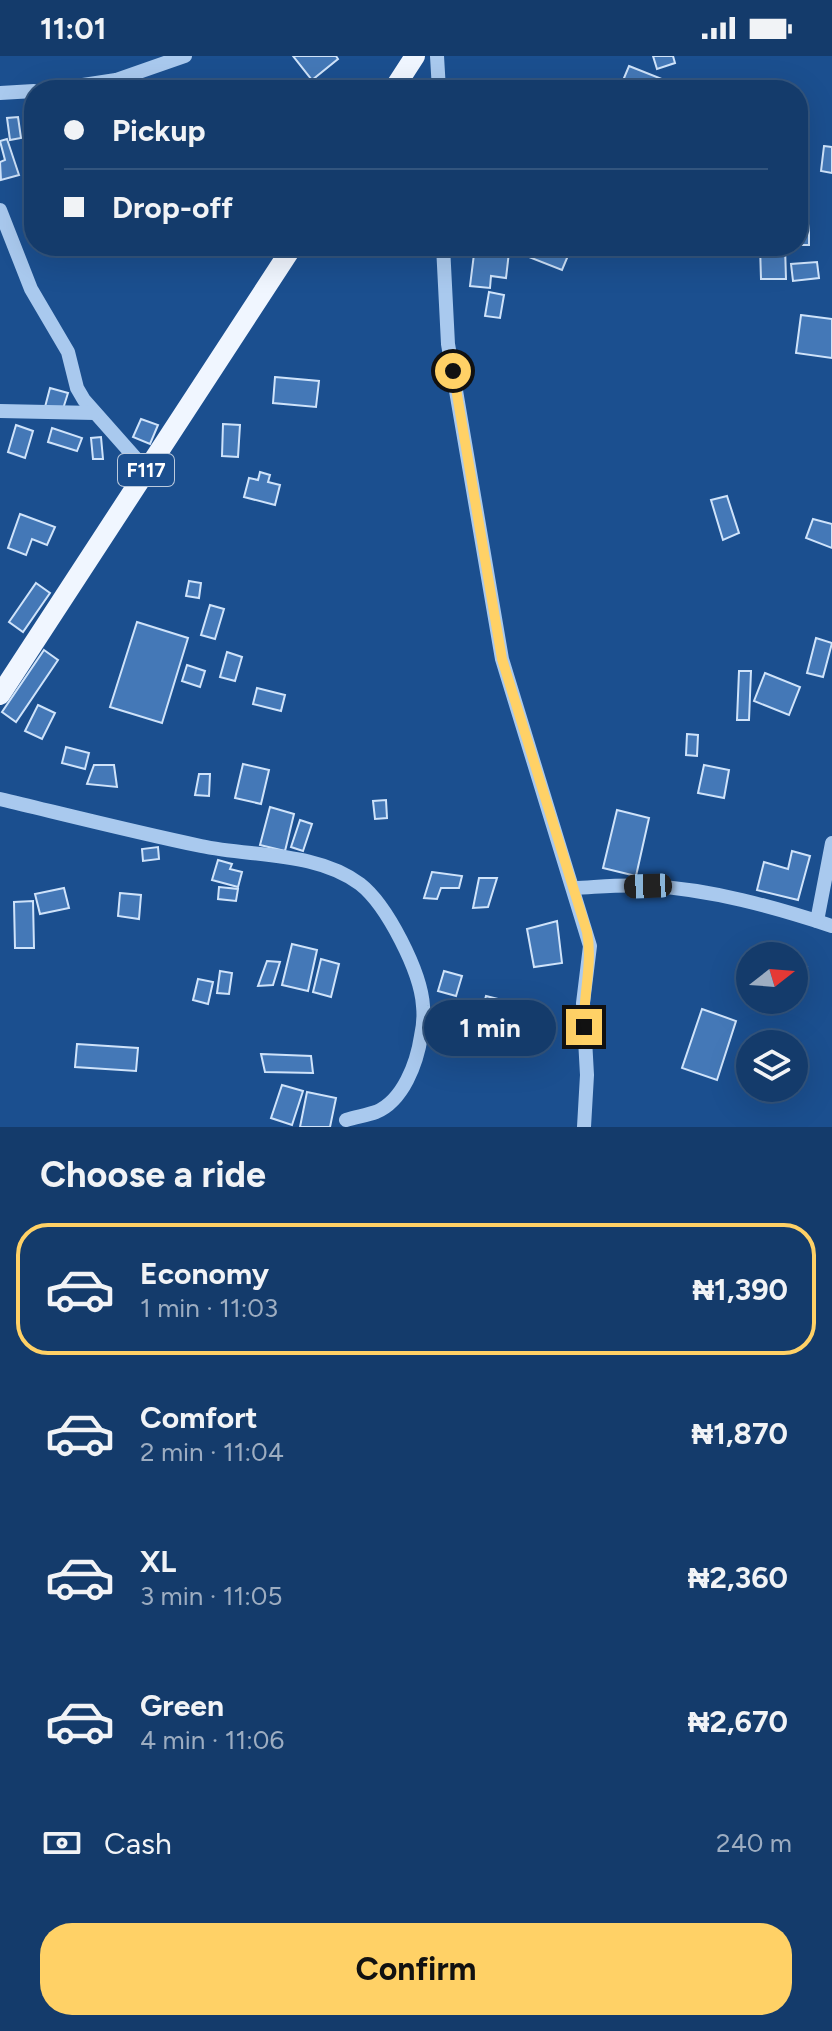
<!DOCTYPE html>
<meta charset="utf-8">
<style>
:root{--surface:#143b6b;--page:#214673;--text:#f1f3f6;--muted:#9dadc1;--line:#33557e;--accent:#ffd166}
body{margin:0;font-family:Figtree,sans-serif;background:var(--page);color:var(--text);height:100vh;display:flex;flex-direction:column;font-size:30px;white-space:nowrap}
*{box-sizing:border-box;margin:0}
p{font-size:26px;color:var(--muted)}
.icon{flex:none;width:44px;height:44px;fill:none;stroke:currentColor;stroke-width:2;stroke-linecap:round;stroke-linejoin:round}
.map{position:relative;height:1071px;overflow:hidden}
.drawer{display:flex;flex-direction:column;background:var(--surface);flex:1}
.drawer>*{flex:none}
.hud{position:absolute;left:24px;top:24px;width:784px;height:176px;border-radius:32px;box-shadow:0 8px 32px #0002,0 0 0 2px var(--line);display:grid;align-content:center;height:176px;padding:0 40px;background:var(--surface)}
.needle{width:52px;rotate:73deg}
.buttons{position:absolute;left:736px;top:886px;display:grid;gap:16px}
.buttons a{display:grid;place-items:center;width:72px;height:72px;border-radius:50%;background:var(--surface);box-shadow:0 8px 32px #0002,0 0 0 2px var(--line);font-size:40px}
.end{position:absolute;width:36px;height:36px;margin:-18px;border:10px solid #ffd166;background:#111;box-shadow:0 0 0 4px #111}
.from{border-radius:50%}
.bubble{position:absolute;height:56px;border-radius:28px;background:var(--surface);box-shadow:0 8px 32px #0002,0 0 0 2px var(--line);font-size:26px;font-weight:700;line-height:56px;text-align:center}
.car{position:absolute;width:24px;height:48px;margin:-24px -12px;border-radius:10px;box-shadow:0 0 6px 2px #0007;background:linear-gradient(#222 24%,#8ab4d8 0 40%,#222 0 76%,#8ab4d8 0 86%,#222 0)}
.hud b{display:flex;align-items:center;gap:28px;height:76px;font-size:30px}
.hud b+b{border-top:2px solid var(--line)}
.hud i{width:20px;height:20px;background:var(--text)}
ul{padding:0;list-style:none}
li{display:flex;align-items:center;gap:24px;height:132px;margin:0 16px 12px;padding:0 24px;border:4px solid transparent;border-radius:32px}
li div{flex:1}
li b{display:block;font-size:30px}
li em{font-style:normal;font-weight:700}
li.active{border-color:var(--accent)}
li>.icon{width:72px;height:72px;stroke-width:1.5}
h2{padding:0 40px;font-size:36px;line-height:96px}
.pay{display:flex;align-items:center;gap:20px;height:88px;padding:0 40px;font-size:30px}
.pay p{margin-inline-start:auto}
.cta{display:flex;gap:16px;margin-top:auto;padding:16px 40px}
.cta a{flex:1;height:92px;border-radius:32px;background:var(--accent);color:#111;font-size:32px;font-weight:700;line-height:92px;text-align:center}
.status{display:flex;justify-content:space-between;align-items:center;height:56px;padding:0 40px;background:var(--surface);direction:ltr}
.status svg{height:22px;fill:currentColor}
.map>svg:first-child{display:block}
.building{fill:#4478b7;stroke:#cfe3fa;stroke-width:2}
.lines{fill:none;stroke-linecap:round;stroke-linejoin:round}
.minor{stroke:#a9c9ee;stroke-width:14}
.major{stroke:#f0f6ff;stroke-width:20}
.route{stroke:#ffd166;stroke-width:10}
.labels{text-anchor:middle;stroke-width:6;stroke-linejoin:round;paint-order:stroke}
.shield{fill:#1b4f8f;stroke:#bbcadd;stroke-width:2}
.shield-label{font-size:20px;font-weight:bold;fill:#fff}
</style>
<div class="status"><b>11:01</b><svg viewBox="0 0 49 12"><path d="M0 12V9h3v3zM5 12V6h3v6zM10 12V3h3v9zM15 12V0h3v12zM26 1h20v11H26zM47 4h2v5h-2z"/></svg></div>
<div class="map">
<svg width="832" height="1071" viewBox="0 0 832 1071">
<rect width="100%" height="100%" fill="#1b4f8f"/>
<!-- building -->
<g class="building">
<path d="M293,0H336L338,3L312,24Z"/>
<path d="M653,0H673L675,7L657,13Z"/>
<path d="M629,10L667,25L664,34H619Z"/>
<path d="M18,61L21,82L10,84L7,62Z"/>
<path d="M7,83L19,119L1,124L0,106L5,104L0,85Z"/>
<path d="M824,90L832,91V117L821,115Z"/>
<path d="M809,161V189H798V162Z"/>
<path d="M475,190H495L494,194L509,196L506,222L491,220L490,232L470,230Z"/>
<path d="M501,190H572L562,214Z"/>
<path d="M760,190H785L786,223H761Z"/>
<path d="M817,206L819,222L793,225L791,208Z"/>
<path d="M489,236L504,239L500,262L485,260Z"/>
<path d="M801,259L832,263V302L796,297Z"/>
<path d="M275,321L319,325L316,351L273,347Z"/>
<path d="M50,332L68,337L62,356L45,351Z"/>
<path d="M141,363L158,369L150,388L133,381Z"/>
<path d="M223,368L240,369L238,401L222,400Z"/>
<path d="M16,369L33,375L25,402L8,396Z"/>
<path d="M52,372L82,382L77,395L48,386Z"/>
<path d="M101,381L103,403H93L91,382Z"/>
<path d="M260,416L270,419L268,426L280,429L275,449L244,441L249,422L258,424Z"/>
<path d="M727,440L739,477L723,484L711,444Z"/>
<path d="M20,458L55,471L47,489L32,483L26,499L8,492Z"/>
<path d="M813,463L832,468V492L806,482Z"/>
<path d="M189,525L201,527L199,542L186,540Z"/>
<path d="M36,527L50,537L23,576L9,566Z"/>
<path d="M210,549L224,553L215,583L201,579Z"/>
<path d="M137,566L188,582L162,667L110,651Z"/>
<path d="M816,582L832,587L823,621L807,617Z"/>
<path d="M44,594L58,604L16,666L2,656Z"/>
<path d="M227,596L242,601L235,625L220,621Z"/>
<path d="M187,609L205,615L200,631L182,625Z"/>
<path d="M739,615H751L749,664H737Z"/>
<path d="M765,617L800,631L789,659L754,645Z"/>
<path d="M257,632L285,639L281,655L253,648Z"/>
<path d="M38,649L55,657L42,683L25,675Z"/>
<path d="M687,678L698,679L697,700L686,699Z"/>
<path d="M66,691L89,697L85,713L62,707Z"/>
<path d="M243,708L269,714L261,748L235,742Z"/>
<path d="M94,709H114L117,731L87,728Z"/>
<path d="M704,709L729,714L724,742L698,737Z"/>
<path d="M199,718H210L209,740L195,739Z"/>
<path d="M386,744L387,762L375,763L373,745Z"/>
<path d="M270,751L294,758L285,795L260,789Z"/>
<path d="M617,754L649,762L636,820L603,812Z"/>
<path d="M300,764L312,768L303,795L291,791Z"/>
<path d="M158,791L159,803L143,805L142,793Z"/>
<path d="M792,795L810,800L798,844L757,834L764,806L788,813Z"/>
<path d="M218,804L232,808L230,813L242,816L238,831L212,824Z"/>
<path d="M432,816L462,820L459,832H441L437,843L424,842Z"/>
<path d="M479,822H497L488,851L473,852Z"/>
<path d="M219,831L238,833L236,845L218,843Z"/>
<path d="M64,832L69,852L40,858L35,838Z"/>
<path d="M120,837L141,839L139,863L118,860Z"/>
<path d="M33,845L34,892H15L14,846Z"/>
<path d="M557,865L562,907L534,911L527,873Z"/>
<path d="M292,888L317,894L308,935L282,929Z"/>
<path d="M321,903L339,908L331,941L313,936Z"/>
<path d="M267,905L280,906L273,929L258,930Z"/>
<path d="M794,908L807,911L804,926L794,923Z"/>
<path d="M220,915L232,917L229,938L217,937Z"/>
<path d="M444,915L462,920L456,940L438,935Z"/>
<path d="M198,923L213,926L208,948L193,944Z"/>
<path d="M486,940L498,943L488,983L475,979Z"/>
<path d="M702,953L736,965L717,1024L682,1012Z"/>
<path d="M77,988L138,992L136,1015L75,1011Z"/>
<path d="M261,998L311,1000L313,1017L265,1016Z"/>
<path d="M282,1029L303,1035L292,1069L271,1062Z"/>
<path d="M307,1036L336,1042L330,1071H300Z"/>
</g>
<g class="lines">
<!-- minor -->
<g class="minor">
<path d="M437,0L439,34"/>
<path d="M50,34L116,24L185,0"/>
<path d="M0,37L34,35"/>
<path d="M0,154L31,233L68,296L77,332L84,344L146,414"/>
<path d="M443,190L448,288L502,603L590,890L583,947L587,1019L584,1071"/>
<path d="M0,355L95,357"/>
<path d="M0,743C67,759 134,776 201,790C252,801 316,795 360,828C387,849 421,916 423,950C424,959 423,971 421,980C417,1007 403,1045 376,1056C367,1059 356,1061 346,1064"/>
<path d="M574,832C598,831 624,828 649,830C710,833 774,851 832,870"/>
<path d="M817,865L832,787"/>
</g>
<!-- major -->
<g class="major">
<path d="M393,34L415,0"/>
<path d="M0,639L293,190"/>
</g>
</g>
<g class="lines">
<!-- route -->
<path class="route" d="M453,315L502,603L587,876C593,907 583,939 584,971"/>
</g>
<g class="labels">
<!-- shield labels -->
<rect class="shield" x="118" y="398" width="56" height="32" rx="6"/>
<g class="shield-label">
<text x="146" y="421">F117</text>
</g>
</g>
</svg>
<div class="buttons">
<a><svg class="needle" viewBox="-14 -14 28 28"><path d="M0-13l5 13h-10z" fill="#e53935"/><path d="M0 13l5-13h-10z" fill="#9dadc1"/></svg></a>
<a><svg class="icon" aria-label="layers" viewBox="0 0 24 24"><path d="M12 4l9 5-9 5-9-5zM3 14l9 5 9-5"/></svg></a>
</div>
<i class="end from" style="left:453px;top:315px"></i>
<i class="end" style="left:584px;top:971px"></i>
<div class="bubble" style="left:424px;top:944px;width:132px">1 min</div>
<i class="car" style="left:648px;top:830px;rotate:268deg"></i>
<div class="hud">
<b><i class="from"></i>Pickup</b>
<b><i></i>Drop-off</b>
</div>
</div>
<section class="drawer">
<h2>Choose a ride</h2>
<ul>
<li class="active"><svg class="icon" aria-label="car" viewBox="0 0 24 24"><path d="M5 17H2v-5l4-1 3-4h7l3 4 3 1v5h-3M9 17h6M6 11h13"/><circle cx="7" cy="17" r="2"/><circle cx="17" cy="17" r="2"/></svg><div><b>Economy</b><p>1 min · 11:03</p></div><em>₦1,390</em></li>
<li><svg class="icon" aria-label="car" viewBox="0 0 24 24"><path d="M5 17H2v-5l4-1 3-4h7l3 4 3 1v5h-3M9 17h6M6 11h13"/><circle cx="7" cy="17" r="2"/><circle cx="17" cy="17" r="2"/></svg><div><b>Comfort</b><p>2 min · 11:04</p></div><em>₦1,870</em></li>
<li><svg class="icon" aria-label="car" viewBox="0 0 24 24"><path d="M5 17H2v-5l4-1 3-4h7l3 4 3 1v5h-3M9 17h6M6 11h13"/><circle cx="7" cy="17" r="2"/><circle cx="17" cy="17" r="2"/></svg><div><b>XL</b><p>3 min · 11:05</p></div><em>₦2,360</em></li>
<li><svg class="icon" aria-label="car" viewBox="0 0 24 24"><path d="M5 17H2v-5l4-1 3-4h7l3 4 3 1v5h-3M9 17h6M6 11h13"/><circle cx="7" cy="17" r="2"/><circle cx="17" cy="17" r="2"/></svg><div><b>Green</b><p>4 min · 11:06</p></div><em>₦2,670</em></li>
</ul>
<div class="pay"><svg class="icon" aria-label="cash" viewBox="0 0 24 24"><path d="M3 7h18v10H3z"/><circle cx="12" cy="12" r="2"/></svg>Cash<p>240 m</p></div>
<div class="cta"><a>Confirm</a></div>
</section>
